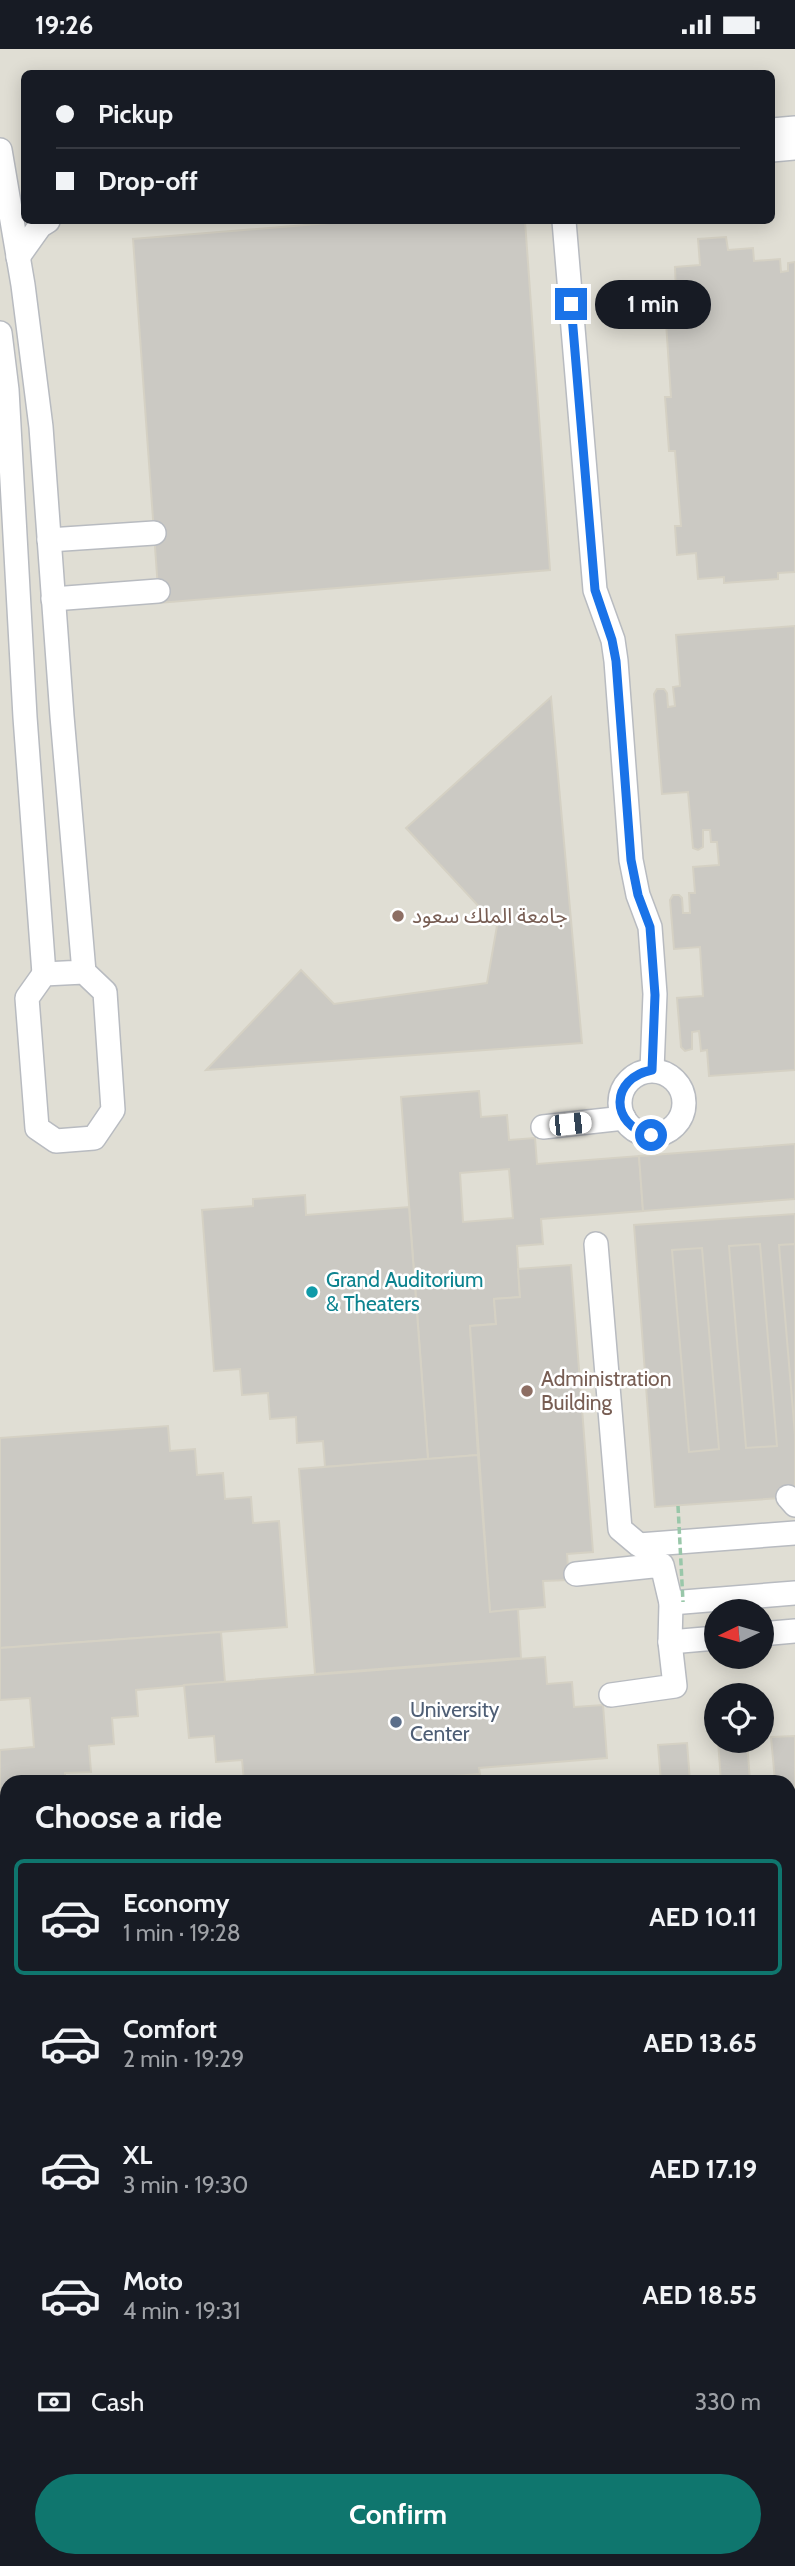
<!DOCTYPE html>
<meta charset="utf-8">
<style>
:root{--surface:#171b24;--page:#242831;--text:#f1f3f6;--muted:#9ea1a6;--line:#363941;--accent:#0f766e}
body{margin:0;font-family:Cabin,"Noto Sans Arabic",sans-serif;background:var(--page);color:var(--text);height:100vh;display:flex;flex-direction:column;font-size:26px;white-space:nowrap}
*{box-sizing:border-box;margin:0}
p{font-size:23px;color:var(--muted)}
.icon{flex:none;width:38px;height:38px;fill:none;stroke:currentColor;stroke-width:2;stroke-linecap:round;stroke-linejoin:round}
.map{position:relative;flex:1;overflow:hidden}
.sheet{position:absolute;left:0px;top:1726px;width:796px;height:793px;display:flex;flex-direction:column;background:var(--surface);border-radius:21px 21px 0 0;box-shadow:0 4px 18px #0003}
.sheet>*{flex:none}
.hud{position:absolute;left:21px;top:21px;width:754px;height:154px;border-radius:10px;box-shadow:0 4px 18px #0003;display:grid;align-content:center;height:154px;padding:0 35px;background:var(--surface)}
.needle{width:46px;rotate:265deg}
.buttons{position:absolute;left:704px;top:1550px;display:grid;gap:14px}
.buttons a{display:grid;place-items:center;width:70px;height:70px;border-radius:50%;background:var(--surface);box-shadow:0 4px 18px #0003;font-size:35px}
.end{position:absolute;width:32px;height:32px;margin:-16px;border:9px solid #1a73e8;background:#fff;box-shadow:0 0 0 4px #fff}
.from{border-radius:50%}
.bubble{position:absolute;height:49px;border-radius:24px;background:var(--surface);box-shadow:0 4px 18px #0003;font-size:23px;font-weight:700;line-height:49px;text-align:center}
.car{position:absolute;width:21px;height:42px;margin:-21px -10px;border-radius:9px;box-shadow:0 0 5px 2px #0007;background:linear-gradient(#fff 24%,#345 0 40%,#fff 0 76%,#345 0 86%,#fff 0)}
.hud b{display:flex;align-items:center;gap:24px;height:66px;font-size:26px}
.hud b+b{border-top:2px solid var(--line)}
.hud i{width:18px;height:18px;background:var(--text)}
ul{padding:0;list-style:none}
li{display:flex;align-items:center;gap:21px;height:116px;margin:0 14px 10px;padding:0 21px;border:4px solid transparent;border-radius:10px}
li div{flex:1}
li b{display:block;font-size:26px}
li em{font-style:normal;font-weight:700}
li.current{border-color:var(--accent)}
li>.icon{width:63px;height:63px;stroke-width:1.5}
h2{padding:0 35px;font-size:32px;line-height:84px}
.pay{display:flex;align-items:center;gap:18px;height:77px;padding:0 35px;font-size:26px}
.pay p{margin-inline-start:auto}
.action{display:flex;gap:14px;margin-top:auto;padding:14px 35px}
.action a{flex:1;height:80px;border-radius:42px;background:var(--accent);color:#fff;font-size:28px;font-weight:700;line-height:80px;text-align:center}
.status{display:flex;justify-content:space-between;align-items:center;height:49px;padding:0 35px;background:var(--surface);direction:ltr}
.status svg{height:19px;fill:currentColor}
.map>svg:first-child{display:block}
.education{fill:#e0ded4;fill-rule:evenodd}
.building{fill:#cbc9c3;stroke:#d5d1c4;stroke-width:2;fill-rule:evenodd}
.lines{fill:none;stroke-linecap:round;stroke-linejoin:round}
.minor-casing{stroke:#b8bbc0;stroke-width:26}
.minor{stroke:#fff;stroke-width:23}
.path-bridge{stroke:#99c7a9;stroke-width:3.5;stroke-dasharray:7 3.5;stroke-linecap:butt}
.route{stroke:#1a73e8;stroke-width:9}
.education-dot{fill:#8d6e63;stroke:#fff;stroke-width:2.5}
.culture-dot{fill:#0f9aa8;stroke:#fff;stroke-width:2.5}
.service-dot{fill:#5c6f8a;stroke:#fff;stroke-width:2.5}
.labels{text-anchor:middle;stroke-width:5;stroke-linejoin:round;paint-order:stroke}
.education-label{font-size:21px;fill:#785e54;stroke:#fff;text-anchor:start}
.culture-label{font-size:21px;fill:#0d838f;stroke:#fff;text-anchor:start}
.service-label{font-size:21px;fill:#4e5e75;stroke:#fff;text-anchor:start}
</style>
<div class="status"><b>19:26</b><svg viewBox="0 0 49 12"><path d="M0 12V9h3v3zM5 12V6h3v6zM10 12V3h3v9zM15 12V0h3v12zM26 1h20v11H26zM47 4h2v5h-2z"/></svg></div>
<div class="map">
<svg width="795" height="2517" viewBox="0 0 795 2517">
<rect width="100%" height="100%" fill="#f0efe6"/>
<!-- education -->
<path class="education" d="M0,0H795V2517H0ZM24,24H772V172H24ZM716,1563H761V1608H716ZM716,1647H761V1692H716ZM7,1732H789V2511H7Z"/>
<!-- building -->
<g class="building">
<path d="M354,172H525L550,521L159,554L133,190Z"/>
<path d="M726,188L728,201L753,199L754,212L780,210L781,223L788,222V214L795,213V523L778,524V530L724,534V528L698,530L696,504L677,506L675,477H681L675,402H669L665,348H671L666,273H659L657,245L676,244L675,218L700,216L698,190Z"/>
<path d="M795,577V1021L709,1027L707,1001L701,1002L699,982L692,983V1000L685,1002L681,998L677,949L703,947L700,898L674,900L670,851L673,846H679L682,849L683,864H690L689,844H695L693,818L719,816L717,793H711L710,781H703V798L698,801L693,799L688,743L662,745L654,645L657,640H664L667,644L668,658L675,657L673,638L680,637L676,586Z"/>
<path d="M551,648L582,994L206,1021L301,921L334,955L487,934L497,877L406,779Z"/>
<path d="M479,1042L481,1068L507,1066L509,1091L535,1089L537,1115L639,1107L643,1162L541,1170L543,1195L517,1197L520,1248L494,1250L496,1275L470,1277L478,1406L428,1410L401,1048ZM509,1120L513,1169L463,1173L460,1124Z"/>
<path d="M795,1095V1150L643,1162L639,1107Z"/>
<path d="M305,1146L306,1166L409,1158L428,1410L325,1418L323,1392L297,1394L296,1368L270,1370L268,1344L242,1346L240,1320L214,1322L202,1161L253,1157V1150Z"/>
<path d="M795,1165V1448L655,1458L634,1176Z"/>
<path d="M760,1195L777,1397L746,1399L729,1197Z"/>
<path d="M795,1195V1386L779,1196Z"/>
<path d="M702,1199L719,1400L689,1403L672,1201Z"/>
<path d="M571,1216L593,1503L567,1505L569,1531L543,1532L545,1558L490,1563L470,1277L496,1275L494,1250L520,1248L518,1220Z"/>
<path d="M168,1377L170,1402L195,1400L197,1426L223,1424L225,1450L251,1448L253,1474L279,1472L287,1578L0,1599V1389Z"/>
<path d="M478,1406L490,1563L518,1560L521,1609L315,1625L299,1420Z"/>
<path d="M221,1583L225,1633L136,1641L138,1667L112,1669L114,1695L89,1697L91,1723L65,1724V1732H7V1779L0,1780V1701L34,1698L30,1649L0,1651V1599Z"/>
<path d="M545,1608L547,1635L572,1633L574,1658L603,1656L607,1709L479,1719L480,1725L386,1732H244L242,1711L216,1713L214,1687L189,1689L184,1636Z"/>
<path d="M795,1687V1880H789V1732H775L771,1688Z"/>
<path d="M718,1692H747L750,1732H721Z"/>
<path d="M687,1694L690,1732H661L658,1696Z"/>
<path d="M7,1779V2089H0V1985H3L0,1940V1780Z"/>
<path d="M789,1950H795V2517H702V2511H789Z"/>
<rect x="0" y="2089" width="7" height="107"/>
<path d="M0,2297H7V2428L0,2429Z"/>
<path d="M0,2478H7V2511H46L47,2517H0Z"/>
<path d="M95,2511H150L151,2517H96Z"/>
</g>
<g class="lines">
<!-- minor casing -->
<g class="minor-casing">
<g id="minor">
<path d="M772,81L795,79"/>
<path d="M0,101L23,236L41,378L62,667L84,923L105,943L113,1061L94,1089L56,1092L37,1079L27,949L44,925L84,923"/>
<path d="M772,101L795,99"/>
<path d="M564,172L595,541L613,591L616,612L631,811L638,846L650,878L655,945L652,1021"/>
<path d="M18,208L40,177L48,172"/>
<path d="M0,284L7,341L25,668L44,925"/>
<path d="M49,491L154,484"/>
<path d="M53,550L158,542"/>
<circle cx="652" cy="1054" r="32"/>
<path d="M543,1078L624,1069"/>
<path d="M596,1195L620,1480L639,1496L795,1484"/>
<path d="M788,1448L795,1456"/>
<path d="M576,1525L662,1516L671,1554L670,1593L675,1637L611,1646"/>
<path d="M671,1554L795,1544"/>
<path d="M761,1585L795,1582"/>
<path d="M670,1593L716,1589"/>
<path d="M789,1898L795,1897"/>
<path d="M789,1976H795"/>
<path d="M789,2027H795"/>
<path d="M789,2081H795"/>
<path d="M789,2130H795"/>
<path d="M789,2184L795,2183"/>
<path d="M789,2232L795,2231"/>
<path d="M789,2281L795,2280"/>
<path d="M789,2335L795,2334"/>
<path d="M789,2386H795"/>
<path d="M789,2440H795"/>
<path d="M789,2491H795"/>
<path d="M512,2511L514,2517"/>
<path d="M688,2511L689,2517"/>
<path d="M730,2511V2517"/>
</g>
</g>
<!-- minor -->
<use href="#minor" class="minor"/>
<!-- path-bridge -->
<path class="path-bridge" d="M678,1457L683,1553"/>
</g>
<g class="lines">
<!-- route -->
<path class="route" d="M571,255L595,541L612,591L616,612L631,811L638,846L650,878L655,946L652,1021C610,1029 609,1076 651,1086"/>
</g>
<!-- markers -->
<g class="education-dot">
<circle cx="398" cy="867" r="7"/>
<circle cx="527" cy="1342" r="7"/>
</g>
<circle class="culture-dot" cx="312" cy="1243" r="7"/>
<circle class="service-dot" cx="396" cy="1673" r="7"/>
<g class="labels">
<!-- education labels -->
<g class="education-label">
<text x="412" y="874">جامعة الملك سعود</text>
<text x="541" y="1337">Administration<tspan x="541" dy="24">Building</tspan></text>
</g>
<!-- culture labels -->
<g class="culture-label">
<text x="326" y="1238">Grand Auditorium<tspan x="326" dy="24">&amp; Theaters</tspan></text>
</g>
<!-- service labels -->
<g class="service-label">
<text x="410" y="1668">University<tspan x="410" dy="24">Center</tspan></text>
</g>
</g>
</svg>
<div class="buttons">
<a><svg class="needle" viewBox="-14 -14 28 28"><path d="M0-13l5 13h-10z" fill="#e53935"/><path d="M0 13l5-13h-10z" fill="#9ea1a6"/></svg></a>
<a><svg class="icon" aria-label="locate" viewBox="0 0 24 24"><circle cx="12" cy="12" r="6"/><path d="M12 2v4M12 18v4M2 12h4M18 12h4"/></svg></a>
</div>
<i class="end from" style="left:651px;top:1086px"></i>
<i class="end" style="left:571px;top:255px"></i>
<div class="bubble" style="left:595px;top:231px;width:116px">1 min</div>
<i class="car" style="left:570px;top:1075px;rotate:84deg"></i>
<div class="hud">
<b><i class="from"></i>Pickup</b>
<b><i></i>Drop-off</b>
</div>
<section class="sheet">
<h2>Choose a ride</h2>
<ul>
<li class="current"><svg class="icon" aria-label="car" viewBox="0 0 24 24"><path d="M5 17H2v-5l4-1 3-4h7l3 4 3 1v5h-3M9 17h6M6 11h13"/><circle cx="7" cy="17" r="2"/><circle cx="17" cy="17" r="2"/></svg><div><b>Economy</b><p>1 min · 19:28</p></div><em>AED 10.11</em></li>
<li><svg class="icon" aria-label="car" viewBox="0 0 24 24"><path d="M5 17H2v-5l4-1 3-4h7l3 4 3 1v5h-3M9 17h6M6 11h13"/><circle cx="7" cy="17" r="2"/><circle cx="17" cy="17" r="2"/></svg><div><b>Comfort</b><p>2 min · 19:29</p></div><em>AED 13.65</em></li>
<li><svg class="icon" aria-label="car" viewBox="0 0 24 24"><path d="M5 17H2v-5l4-1 3-4h7l3 4 3 1v5h-3M9 17h6M6 11h13"/><circle cx="7" cy="17" r="2"/><circle cx="17" cy="17" r="2"/></svg><div><b>XL</b><p>3 min · 19:30</p></div><em>AED 17.19</em></li>
<li><svg class="icon" aria-label="car" viewBox="0 0 24 24"><path d="M5 17H2v-5l4-1 3-4h7l3 4 3 1v5h-3M9 17h6M6 11h13"/><circle cx="7" cy="17" r="2"/><circle cx="17" cy="17" r="2"/></svg><div><b>Moto</b><p>4 min · 19:31</p></div><em>AED 18.55</em></li>
</ul>
<div class="pay"><svg class="icon" aria-label="cash" viewBox="0 0 24 24"><path d="M3 7h18v10H3z"/><circle cx="12" cy="12" r="2"/></svg>Cash<p>330 m</p></div>
<div class="action"><a>Confirm</a></div>
</section>
</div>
